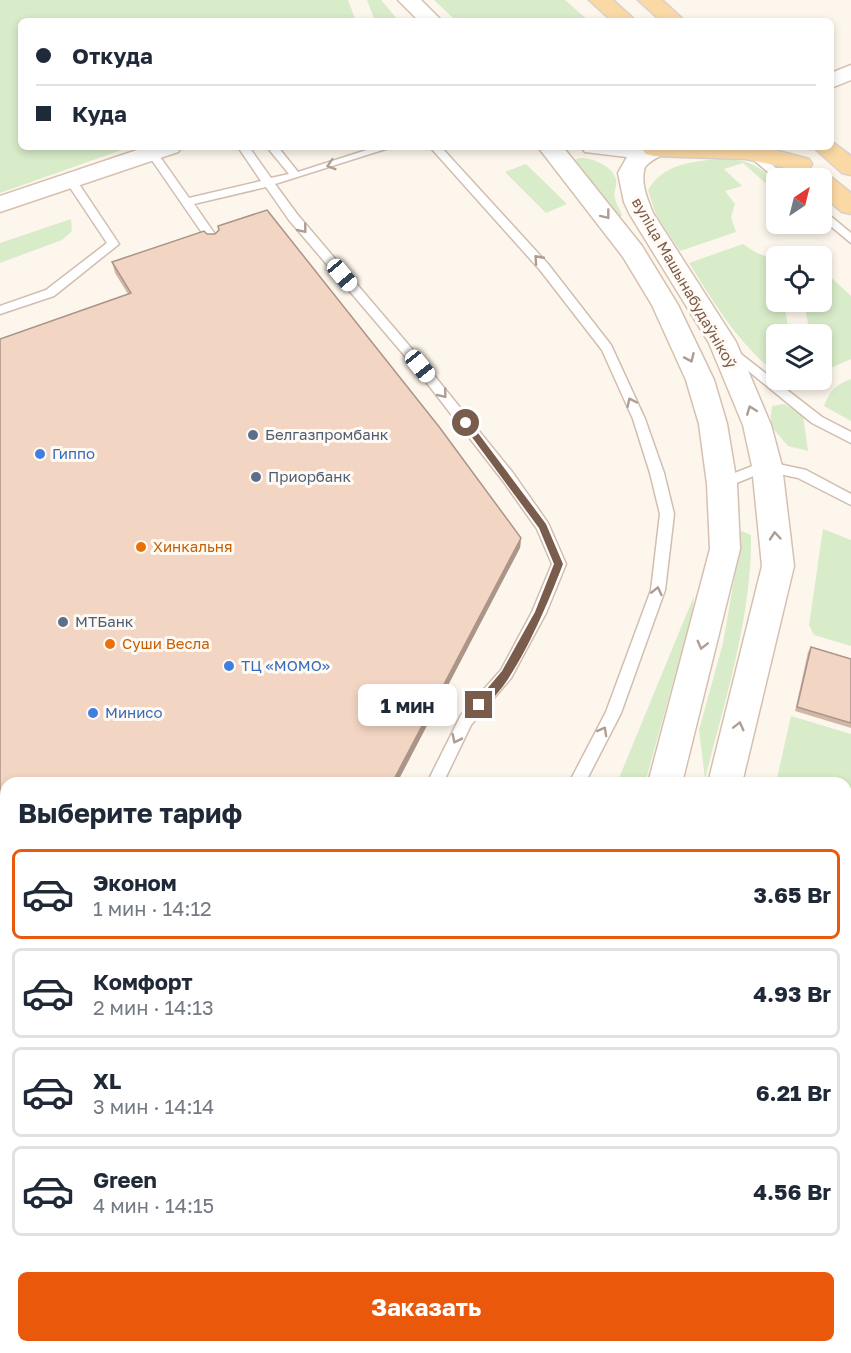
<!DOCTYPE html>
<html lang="ru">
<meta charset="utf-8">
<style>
:root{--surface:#fff;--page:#f2f2f3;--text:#1f2937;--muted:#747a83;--line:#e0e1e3;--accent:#ea580c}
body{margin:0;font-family:"Golos Text",sans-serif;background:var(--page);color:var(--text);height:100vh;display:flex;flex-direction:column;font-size:22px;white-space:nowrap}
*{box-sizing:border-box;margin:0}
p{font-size:20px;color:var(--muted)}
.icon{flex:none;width:33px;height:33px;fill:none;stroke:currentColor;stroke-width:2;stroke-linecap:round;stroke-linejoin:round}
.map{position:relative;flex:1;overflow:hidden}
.details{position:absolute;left:0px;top:777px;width:852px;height:576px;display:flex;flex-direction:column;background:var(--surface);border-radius:18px 18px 0 0;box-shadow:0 3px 9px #0003}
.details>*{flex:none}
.guide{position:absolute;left:18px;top:18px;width:816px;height:132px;border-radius:9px;box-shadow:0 3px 9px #0003;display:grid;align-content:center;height:132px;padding:0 18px;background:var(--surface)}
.needle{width:39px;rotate:35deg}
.controls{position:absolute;left:766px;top:168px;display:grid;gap:12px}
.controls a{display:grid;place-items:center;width:66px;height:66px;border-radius:9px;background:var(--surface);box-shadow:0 3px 9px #0003;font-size:30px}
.end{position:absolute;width:27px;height:27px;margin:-14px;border:8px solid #7a5c4d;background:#fff;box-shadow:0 0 0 3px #fff}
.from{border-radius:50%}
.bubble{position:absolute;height:42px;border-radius:9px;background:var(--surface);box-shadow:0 3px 9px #0003;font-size:20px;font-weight:700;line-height:42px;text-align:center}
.car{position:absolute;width:18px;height:36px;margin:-18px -9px;border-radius:8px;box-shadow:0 0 4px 2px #0007;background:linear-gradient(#fff 24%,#345 0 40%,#fff 0 76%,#345 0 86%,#fff 0)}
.guide b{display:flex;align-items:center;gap:21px;height:57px;font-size:22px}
.guide b+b{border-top:2px solid var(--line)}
.guide i{width:15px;height:15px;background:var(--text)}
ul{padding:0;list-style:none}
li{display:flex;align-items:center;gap:18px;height:90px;margin:0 12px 9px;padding:0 6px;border:3px solid var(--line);border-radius:9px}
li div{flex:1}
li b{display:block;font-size:22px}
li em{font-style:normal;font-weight:700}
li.active{border-color:var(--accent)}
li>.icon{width:54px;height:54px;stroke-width:1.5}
h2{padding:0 18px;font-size:27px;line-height:72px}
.button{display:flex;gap:12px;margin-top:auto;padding:12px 18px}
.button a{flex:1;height:69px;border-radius:9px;background:var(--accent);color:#fff;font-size:24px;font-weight:700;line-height:69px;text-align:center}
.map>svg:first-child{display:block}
.green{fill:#d8ecc9}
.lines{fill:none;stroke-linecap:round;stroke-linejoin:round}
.lane-casing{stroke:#d1beb0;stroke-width:3}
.secondary-casing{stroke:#d6c0b0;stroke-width:3}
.primary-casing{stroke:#dad1cd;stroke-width:3}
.lane{fill:#fff;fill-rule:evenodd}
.secondary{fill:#fff;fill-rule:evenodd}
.primary{fill:#fbd9a5;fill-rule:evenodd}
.wall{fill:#d1b7a8}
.shaded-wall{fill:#aa9588}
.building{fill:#f3d5c3;stroke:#aa9588;stroke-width:1.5}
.oneway{stroke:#af9d94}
.route{fill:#7a5c4d}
.service-dot{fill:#5c6f8a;stroke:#fffaf3;stroke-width:2}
.shop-dot{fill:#3f7fe0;stroke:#fffaf3;stroke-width:2}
.food-dot{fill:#e8710a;stroke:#fffaf3;stroke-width:2}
.labels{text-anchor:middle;stroke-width:6;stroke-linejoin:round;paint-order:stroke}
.street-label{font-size:15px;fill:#7a5c4d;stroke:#fffaf3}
.service-label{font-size:15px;fill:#4e5e75;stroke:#fffaf3;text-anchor:start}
.shop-label{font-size:15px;fill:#366cbe;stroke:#fffaf3;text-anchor:start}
.food-label{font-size:15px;fill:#c56008;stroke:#fffaf3;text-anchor:start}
</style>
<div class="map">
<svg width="851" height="1353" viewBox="0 0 851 1353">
<rect width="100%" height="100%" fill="#fdf6ec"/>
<!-- green -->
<g class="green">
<path d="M0,0H348L356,21H21V147H130L0,193Z"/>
<path d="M367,0H381L399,21H375Z"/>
<path d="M434,0H565L589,21H456Z"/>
<path d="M580,158C593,158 611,165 616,179C618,185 613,191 615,198C616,204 620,210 622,215L620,218L573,163L574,160Z"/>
<path d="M717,159C743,158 762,164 777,186L770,187L743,163L724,169L742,186L725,191L735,204L731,217L736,232L680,251L656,215L648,190C665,163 688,163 717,159Z"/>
<path d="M526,164L567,204L546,213L505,172Z"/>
<path d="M71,219L72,231L62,240L0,263V243Z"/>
<path d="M743,244L755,252L777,261V302H784L789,334H777V374C739,345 714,303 689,263Z"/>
<path d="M822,269L851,296V359L822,372V334H810L804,302H822Z"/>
<path d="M851,379V421L824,406C830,390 836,385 851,379Z"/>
<path d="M784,404L803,415L808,451L788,446L770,425L772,406Z"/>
<path d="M823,529L851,540V646L814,635L809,625Z"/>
<path d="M742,531L751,535C752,617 725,700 705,779L699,730L723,643L737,563L738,537Z"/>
<path d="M694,596L693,610L645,783H617Z"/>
<path d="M791,716L851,734V858L846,892V783H776Z"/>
<path d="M851,1064V1166L846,1170V1065Z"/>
<path d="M6,1212V1289L0,1297V1215Z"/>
<path d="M39,1347H166L165,1353H35Z"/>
<path d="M629,1347H737V1353H627Z"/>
</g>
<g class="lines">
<!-- lane casing -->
<g class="lane-casing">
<g id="lane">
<path d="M238,147H249L271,178L289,174L267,147H278L298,172L376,147H392L275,184L297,214L424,363L513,473L548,523L566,564L546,613L511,678L471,725L443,783H427L461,715L501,670L532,612L552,564L537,529L503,481L416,369L289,220L266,187L194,204L219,240L217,243H209L147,153L152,150L156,151L189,198L261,181Z"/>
<path d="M430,147H441L548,264L611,345L645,419L664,473L674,514L665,590L621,713L585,783H569L606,712L651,590L660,514L650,473L633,419L602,350L540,270Z"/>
<path d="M748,147H758L757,151L787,178L777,180L747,154Z"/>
<path d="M71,177L75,178L119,244L54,296L0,314V306L46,290L107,243L65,180Z"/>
<path d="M822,209L851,233V243L822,219Z"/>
<path d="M728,344L822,417L851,432V443L812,423L724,351L722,348L724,345Z"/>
<path d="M765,461L806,470L851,494V505L798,478L766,471L722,489L715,484L717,480Z"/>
<path d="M851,995V1013L846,1014V996Z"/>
<path d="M6,1086V1106L0,1108V1088Z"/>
<path d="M6,1338V1347H19L17,1353H0V1343Z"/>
<path d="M178,1347H198L197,1353H177Z"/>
</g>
</g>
<!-- secondary casing -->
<g class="secondary-casing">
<g id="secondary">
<path d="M398,0H421L442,21H419Z"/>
<path d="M851,65V80L831,88V73Z"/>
<path d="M146,147H182L178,152L0,212V196Z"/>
<path d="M538,147H563L642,246L678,305L714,380L727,424L737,484L740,549L682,783H648L710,549L707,484L699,424L686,380L652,305L623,257Z"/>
<path d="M581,147H671C665,156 652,158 645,167C640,183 647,198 653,213L736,342L771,425L782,466L794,566L742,783H708L762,566L752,466L743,425L709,343L629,213L624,202L618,173L627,157L585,152Z"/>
<path d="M430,1347H475L473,1353H428Z"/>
<path d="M519,1347H563L561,1353H517Z"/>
</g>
</g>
<!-- primary casing -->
<g class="primary-casing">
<g id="primary">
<path d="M589,0H613L636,21H612Z"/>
<path d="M638,0H662L685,21H661Z"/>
<path d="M831,141L851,156V175L842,173L813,147H831Z"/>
<path d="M643,147H763L809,159L812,164L809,169L800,171L746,159L654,156L646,154L642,149Z"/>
<path d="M822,174L831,177L851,193V214L842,212L822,195V178H812Z"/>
</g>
</g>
<!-- lane -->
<use href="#lane" class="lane"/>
<!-- secondary -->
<use href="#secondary" class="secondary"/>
<!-- primary -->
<use href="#primary" class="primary"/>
</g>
<!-- wall -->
<g class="wall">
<path d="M207,234L521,538L520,548L128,294L115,273L112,262Z"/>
<path d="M811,647L851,659V728L795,711L808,652Z"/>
<rect x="776" y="1347" width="64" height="6"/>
</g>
<!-- shaded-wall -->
<path class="shaded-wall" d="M521,538L520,548L397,783H392Z"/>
<!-- building -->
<g class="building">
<path d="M267,210L440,428L521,538L392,783H6V1048L0,1031V339L131,293L112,262L204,231L207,234H215L219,230L218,226Z"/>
<path d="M811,647L851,659V723L797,707Z"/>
<rect x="780" y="1347" width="60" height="6"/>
</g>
<!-- one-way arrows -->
<defs><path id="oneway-chevron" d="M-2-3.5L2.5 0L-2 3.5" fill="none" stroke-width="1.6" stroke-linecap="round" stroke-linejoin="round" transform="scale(1.5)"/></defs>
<g class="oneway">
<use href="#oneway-chevron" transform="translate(331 165) rotate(163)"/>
<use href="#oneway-chevron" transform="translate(606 215) rotate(52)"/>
<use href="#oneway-chevron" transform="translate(303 229) rotate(51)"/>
<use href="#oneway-chevron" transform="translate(538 259) rotate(-132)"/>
<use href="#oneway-chevron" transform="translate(690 358) rotate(66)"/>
<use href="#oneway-chevron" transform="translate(443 394) rotate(51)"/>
<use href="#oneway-chevron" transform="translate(631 402) rotate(-115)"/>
<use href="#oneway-chevron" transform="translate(751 410) rotate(-111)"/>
<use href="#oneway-chevron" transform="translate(775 536) rotate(-95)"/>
<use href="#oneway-chevron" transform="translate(657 591) rotate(-77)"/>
<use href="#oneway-chevron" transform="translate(702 645) rotate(104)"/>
<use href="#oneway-chevron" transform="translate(739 726) rotate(-76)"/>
<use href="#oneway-chevron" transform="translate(603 731) rotate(-61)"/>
<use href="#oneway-chevron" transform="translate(456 739) rotate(116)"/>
</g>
<!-- route -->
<path class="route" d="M466,420L469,421L546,524L563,564C550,598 512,693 479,709L476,708V702L502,671L535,612L554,564L539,528L463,425V421Z"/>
<!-- markers -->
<g class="service-dot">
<circle cx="253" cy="435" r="6"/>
<circle cx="256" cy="477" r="6"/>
<circle cx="63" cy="622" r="6"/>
</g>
<g class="shop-dot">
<circle cx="40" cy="454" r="6"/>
<circle cx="229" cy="666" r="6"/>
<circle cx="93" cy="713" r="6"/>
</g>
<g class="food-dot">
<circle cx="141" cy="547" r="6"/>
<circle cx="110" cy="644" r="6"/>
</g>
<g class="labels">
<!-- street labels -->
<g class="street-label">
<text transform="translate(684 283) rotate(60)" y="5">вуліца Машынабудаўнікоў</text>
</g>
<!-- service labels -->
<g class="service-label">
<text x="265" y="440">Белгазпромбанк</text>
<text x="268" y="482">Приорбанк</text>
<text x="75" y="627">МТБанк</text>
</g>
<!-- shop labels -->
<g class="shop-label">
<text x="52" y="459">Гиппо</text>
<text x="241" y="671">ТЦ «МОМО»</text>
<text x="105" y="718">Минисо</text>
</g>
<!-- food labels -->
<g class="food-label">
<text x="153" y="552">Хинкальня</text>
<text x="122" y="649">Суши Весла</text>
</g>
</g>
</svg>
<div class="controls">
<a><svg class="needle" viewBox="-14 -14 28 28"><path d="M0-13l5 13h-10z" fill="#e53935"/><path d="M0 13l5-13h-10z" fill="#747a83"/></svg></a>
<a><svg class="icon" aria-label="locate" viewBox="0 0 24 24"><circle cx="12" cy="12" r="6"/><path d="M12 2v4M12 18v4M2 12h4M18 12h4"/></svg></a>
<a><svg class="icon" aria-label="layers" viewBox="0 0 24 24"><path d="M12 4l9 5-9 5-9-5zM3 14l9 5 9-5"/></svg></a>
</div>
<i class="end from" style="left:466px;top:423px"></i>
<i class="end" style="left:479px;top:705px"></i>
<div class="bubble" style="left:358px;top:684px;width:99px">1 мин</div>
<i class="car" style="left:342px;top:275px;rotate:140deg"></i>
<i class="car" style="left:420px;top:366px;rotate:141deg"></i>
<div class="guide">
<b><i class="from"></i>Откуда</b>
<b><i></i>Куда</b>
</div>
<section class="details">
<h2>Выберите тариф</h2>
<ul>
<li class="active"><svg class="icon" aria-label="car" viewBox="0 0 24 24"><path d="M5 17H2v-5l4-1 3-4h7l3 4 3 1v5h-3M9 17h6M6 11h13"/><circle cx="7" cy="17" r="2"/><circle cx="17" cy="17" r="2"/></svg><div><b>Эконом</b><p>1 мин · 14:12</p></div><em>3.65 Br</em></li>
<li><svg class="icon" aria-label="car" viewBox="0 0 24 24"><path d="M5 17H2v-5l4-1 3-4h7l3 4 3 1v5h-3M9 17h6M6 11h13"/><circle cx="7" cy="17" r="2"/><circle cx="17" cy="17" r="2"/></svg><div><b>Комфорт</b><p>2 мин · 14:13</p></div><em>4.93 Br</em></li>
<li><svg class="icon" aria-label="car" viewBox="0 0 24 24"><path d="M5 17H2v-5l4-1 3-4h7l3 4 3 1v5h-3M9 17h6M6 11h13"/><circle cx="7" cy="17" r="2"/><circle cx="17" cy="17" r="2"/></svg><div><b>XL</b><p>3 мин · 14:14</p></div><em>6.21 Br</em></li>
<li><svg class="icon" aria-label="car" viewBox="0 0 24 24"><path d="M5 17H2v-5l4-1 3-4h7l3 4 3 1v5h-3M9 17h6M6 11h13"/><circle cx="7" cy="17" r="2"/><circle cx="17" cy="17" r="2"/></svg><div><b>Green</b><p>4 мин · 14:15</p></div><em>4.56 Br</em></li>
</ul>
<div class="button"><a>Заказать</a></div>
</section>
</div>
